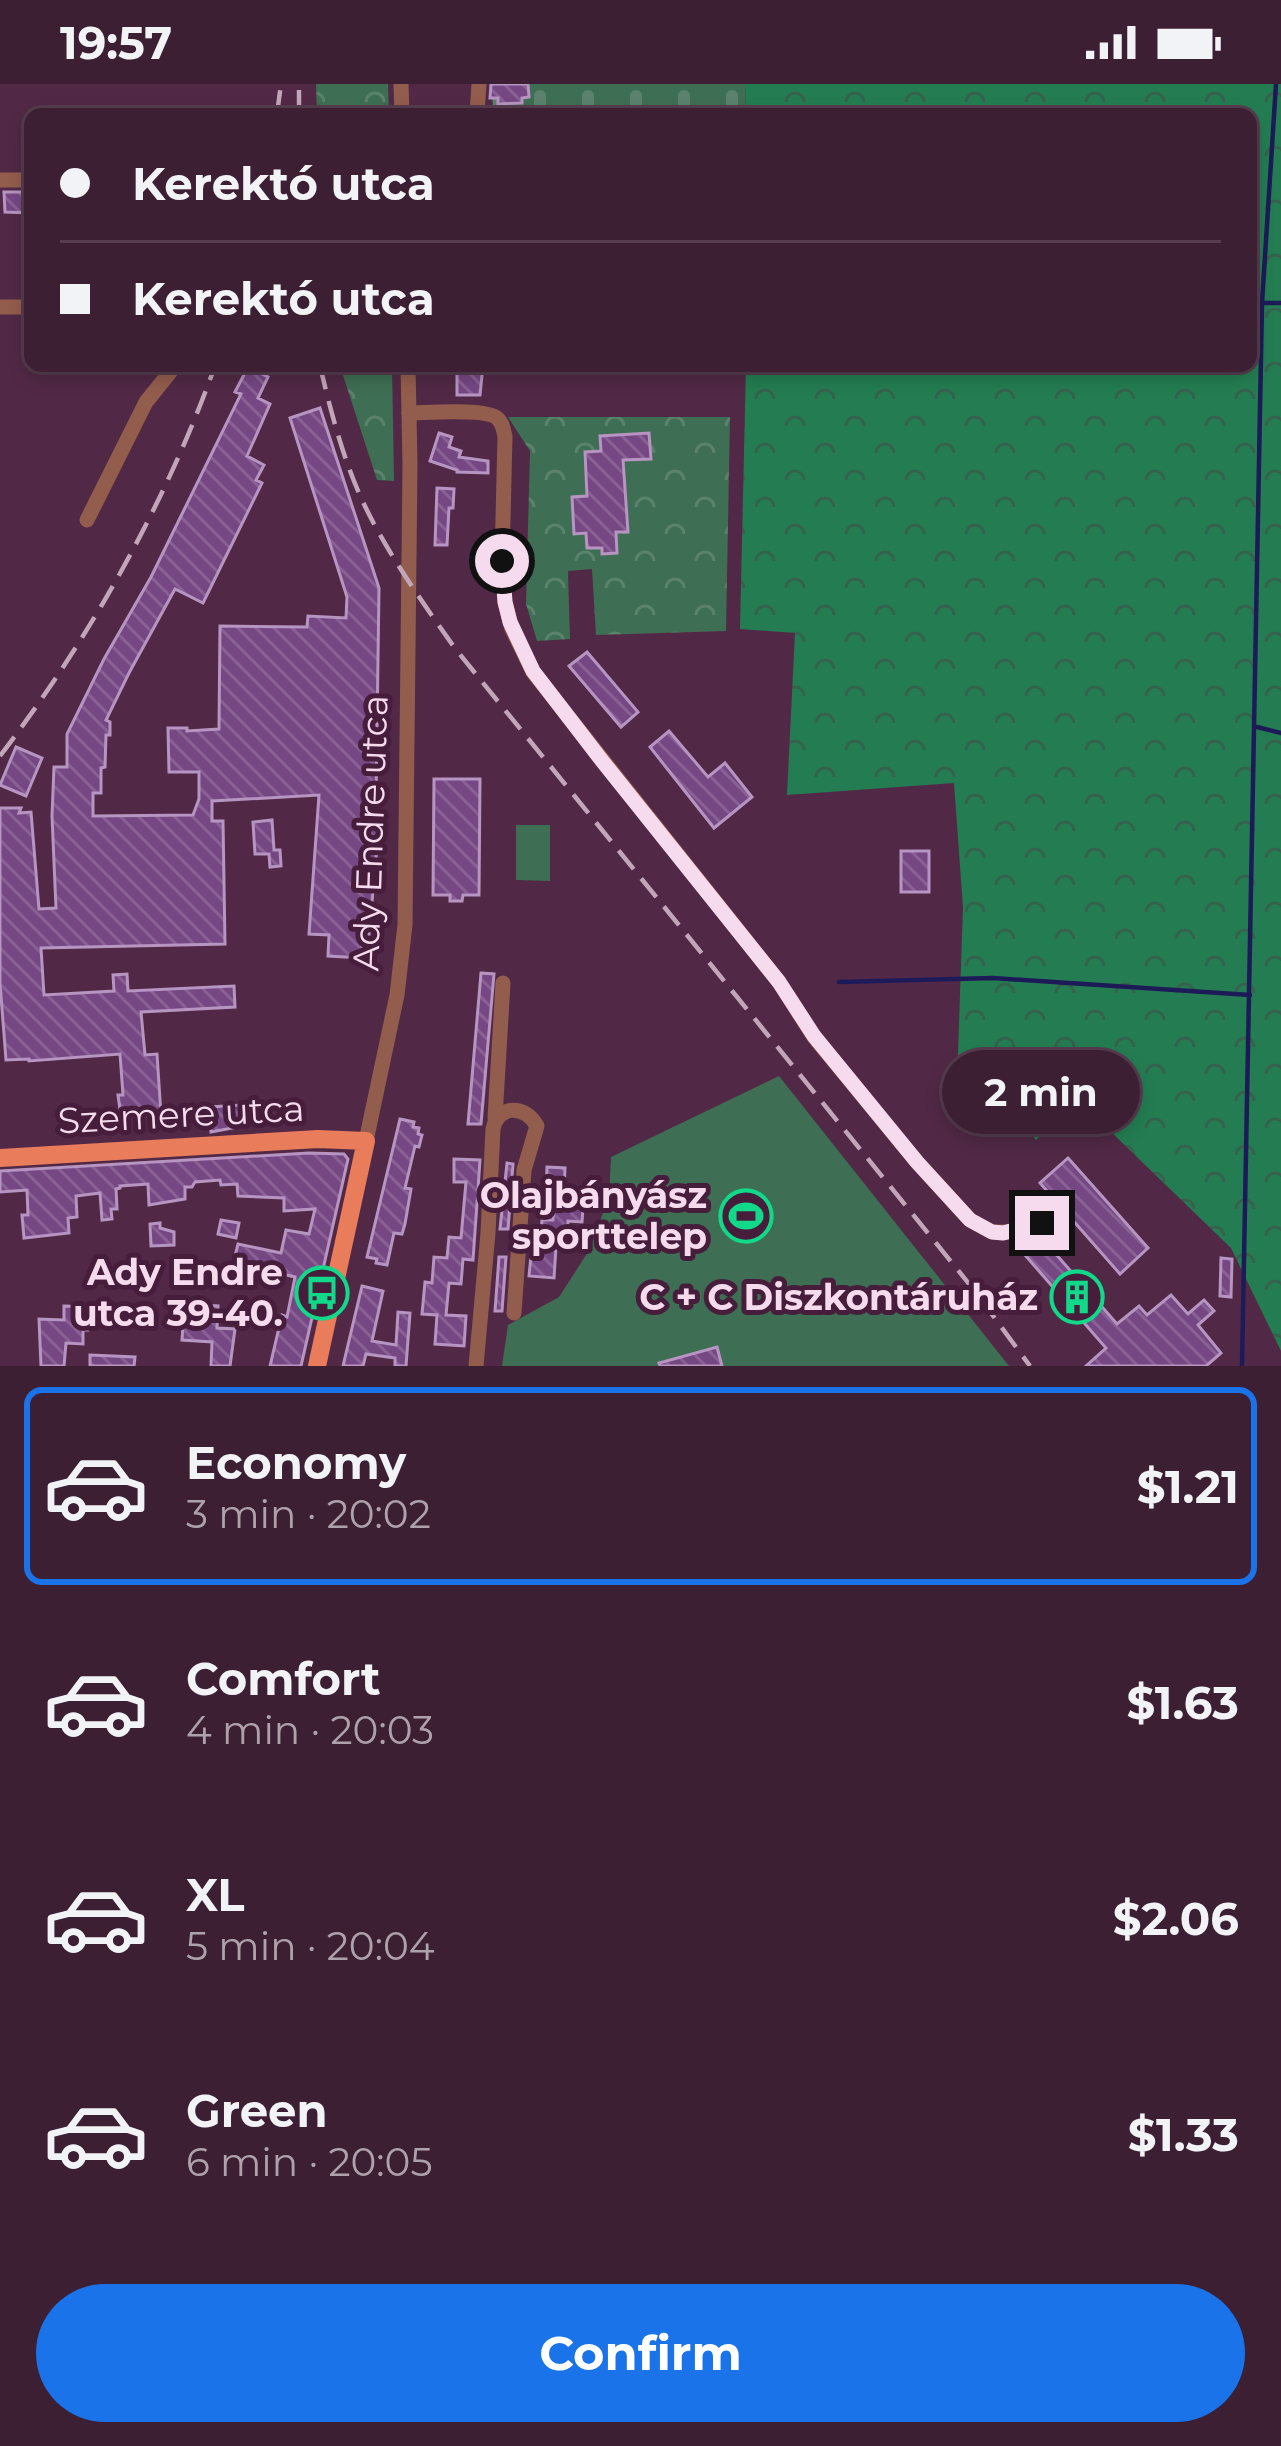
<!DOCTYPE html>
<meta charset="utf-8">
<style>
:root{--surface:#3d1f34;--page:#482c40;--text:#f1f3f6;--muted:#ada2ac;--line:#563d4f;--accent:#1a73e8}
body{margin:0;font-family:Montserrat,sans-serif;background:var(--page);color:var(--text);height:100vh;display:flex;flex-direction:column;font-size:45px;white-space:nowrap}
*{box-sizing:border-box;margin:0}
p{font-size:39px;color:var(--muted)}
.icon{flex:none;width:66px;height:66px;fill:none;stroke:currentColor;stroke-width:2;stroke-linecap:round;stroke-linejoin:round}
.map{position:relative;height:1282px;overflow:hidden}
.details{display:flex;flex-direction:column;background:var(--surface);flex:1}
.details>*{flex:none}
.hud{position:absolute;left:24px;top:24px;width:1233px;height:264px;border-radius:18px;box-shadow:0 6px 18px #0003,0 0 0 3px var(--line);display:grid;align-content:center;height:264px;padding:0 36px;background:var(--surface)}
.end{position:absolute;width:54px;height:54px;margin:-27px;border:15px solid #f5dbed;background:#111;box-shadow:0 0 0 6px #111}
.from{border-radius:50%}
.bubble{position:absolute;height:84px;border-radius:42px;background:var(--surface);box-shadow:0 6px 18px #0003,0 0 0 3px var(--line);font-size:39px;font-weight:700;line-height:84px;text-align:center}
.hud b{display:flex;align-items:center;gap:42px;height:114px;font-size:45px}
.hud b+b{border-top:3px solid var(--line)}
.hud i{width:30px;height:30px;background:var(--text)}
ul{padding:21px 0 0;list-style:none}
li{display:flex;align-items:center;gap:36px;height:198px;margin:0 24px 18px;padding:0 12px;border:6px solid transparent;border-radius:18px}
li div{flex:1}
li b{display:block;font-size:45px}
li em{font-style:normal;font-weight:700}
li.on{border-color:var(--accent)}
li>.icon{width:108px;height:108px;stroke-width:1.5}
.action{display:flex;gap:24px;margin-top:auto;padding:24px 36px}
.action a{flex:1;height:138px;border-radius:72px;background:var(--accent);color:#fff;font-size:48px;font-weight:700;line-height:138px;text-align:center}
.status{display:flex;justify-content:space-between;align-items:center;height:84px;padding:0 60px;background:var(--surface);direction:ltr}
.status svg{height:33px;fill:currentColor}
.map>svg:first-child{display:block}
.grass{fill:#3e6e53}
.forest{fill:url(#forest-crowns)}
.cemetery{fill:url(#cemetery-stones)}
.park{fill:url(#park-crowns)}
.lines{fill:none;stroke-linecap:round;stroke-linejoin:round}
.stream{stroke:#1d1a58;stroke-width:4.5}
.building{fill:url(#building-back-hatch);stroke:#b794c1;stroke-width:3}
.minor{stroke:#935d4d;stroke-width:15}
.major{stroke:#e97d5b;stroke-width:18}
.rail{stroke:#c3a5ba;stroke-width:4.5;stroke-dasharray:24 12;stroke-linecap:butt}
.route{stroke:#f5dbed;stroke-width:15}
.labels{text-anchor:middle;stroke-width:10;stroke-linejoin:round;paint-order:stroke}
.street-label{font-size:36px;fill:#f5dbed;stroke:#461e3c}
.poi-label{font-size:36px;font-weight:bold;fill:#f5dbed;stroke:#461e3c;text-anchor:end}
</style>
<div class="status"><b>19:57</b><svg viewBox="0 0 49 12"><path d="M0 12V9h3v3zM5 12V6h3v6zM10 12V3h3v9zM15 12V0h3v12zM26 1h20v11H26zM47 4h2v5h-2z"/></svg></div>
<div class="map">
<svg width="1281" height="1282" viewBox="0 0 1281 1282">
<defs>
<pattern id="forest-crowns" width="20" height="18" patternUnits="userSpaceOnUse" patternTransform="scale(3)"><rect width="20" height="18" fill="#247d52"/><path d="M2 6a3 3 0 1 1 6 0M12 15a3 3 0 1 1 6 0" fill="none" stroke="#35624d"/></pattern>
<pattern id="cemetery-stones" width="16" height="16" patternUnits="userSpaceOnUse" patternTransform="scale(3)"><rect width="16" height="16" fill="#3e6e53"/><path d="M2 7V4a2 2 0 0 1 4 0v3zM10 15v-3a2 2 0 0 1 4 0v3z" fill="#5a826c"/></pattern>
<pattern id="park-crowns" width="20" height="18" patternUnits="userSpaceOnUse" patternTransform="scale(3)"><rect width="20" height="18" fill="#3e6e53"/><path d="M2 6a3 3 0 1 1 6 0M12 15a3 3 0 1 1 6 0" fill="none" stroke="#5a826c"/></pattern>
<pattern id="building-back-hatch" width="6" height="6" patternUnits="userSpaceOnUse" patternTransform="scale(3)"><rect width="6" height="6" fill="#754783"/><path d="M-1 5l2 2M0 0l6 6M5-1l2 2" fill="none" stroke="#896195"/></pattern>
</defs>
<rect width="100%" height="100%" fill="#512946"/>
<!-- grass -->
<g class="grass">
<path d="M516,741H550V797L516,796Z"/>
<path d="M779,992L1009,1282H502L508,1241L559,1213L588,1168L609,1113L611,1073Z"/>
</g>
<!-- forest -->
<path class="forest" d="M745,0H1281V1267L1231,1164L1078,1016L1036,1056L958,971L963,823L954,699L787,711L795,549L740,545L746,282H1251V30H746Z"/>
<!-- cemetery -->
<path class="cemetery" d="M492,0H745L746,30H493Z"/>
<!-- park -->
<g class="park">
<path d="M316,0H388L389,30H317Z"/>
<path d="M340,282H392L394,397L377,396Z"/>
<path d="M508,333H730L726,547L596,551L592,485L568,487L570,555L537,557L526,520L530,367Z"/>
</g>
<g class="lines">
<!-- stream -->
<g class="stream">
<path d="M1263,219H1281"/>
<path d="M1257,643L1281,649"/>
<path d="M839,898L993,894L1250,911"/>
<path d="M1242,1282L1262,219L1276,0"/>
</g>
</g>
<!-- building -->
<g class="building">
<path d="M491,0H528L529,13L522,14V19L498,20V14H490Z"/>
<path d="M4,108H30V129L5,128Z"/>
<path d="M457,282H483L480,311H457Z"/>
<path d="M248,283L268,293L258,314L270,320L247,372L264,381L256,396L262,399L203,519L175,505L129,589L106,636L110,638V651H106L105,683L101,684V709H93V732L193,731L199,715V688H169L168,644H187V647L219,645L220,542L307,543L308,532L346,534L347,513L290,334L320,324L379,504L376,716H365L366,744L379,743L369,850H362V874L328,872L329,851L309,850L319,711L212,717V737H223L225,860L41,864L44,911L114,907L113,891L127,890L128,907L234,902L235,923L141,928L145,971L157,970L161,1031L121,1033L118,1011H123L120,970L29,977V975L6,976L0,899V724H21L19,729L31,728L39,825L56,824L52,732L54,683H67V650L104,575L151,493L241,310L235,308Z"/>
<path d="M439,349L452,353L449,363L461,367L459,373L488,377V389L457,388V386L430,377Z"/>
<path d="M649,349L651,375L623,376L628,448H616L617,469L602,470V464H587L586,449L574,450L572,413L587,412L585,368L601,367L600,352Z"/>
<path d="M437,404L454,405L453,424H449L447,461H435Z"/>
<path d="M587,568L638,628L621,643L569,582Z"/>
<path d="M669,647L708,693L725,679L752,713L714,744L650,663Z"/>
<path d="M16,663L42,674L26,712L0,701Z"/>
<path d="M434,695H480L479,811H463L462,817H450V811H433Z"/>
<path d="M272,736L274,766H280L281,782L270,783L269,770H255L253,738Z"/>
<rect x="901" y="767" width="28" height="41"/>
<path d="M481,889L494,890L481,1040H468Z"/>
<path d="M242,1021L243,1042L211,1048L209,1023Z"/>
<path d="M400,1035L414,1038L413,1043L419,1044L418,1050L422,1051L419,1063L415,1062L405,1104L411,1105L405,1140L402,1150L394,1149L387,1181L376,1179L377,1175L367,1173Z"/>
<path d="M309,1069L344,1070L348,1075L301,1282H270L282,1231L287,1233L295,1193L243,1181L242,1186L232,1184L238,1160L281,1169L286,1146L309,1150L315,1125L284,1127V1114L238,1112L237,1100L221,1101L220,1096L195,1098L192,1103H185V1115L149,1121L148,1100L120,1102V1104L116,1105L117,1125H111L112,1135L102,1136L100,1109L76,1112L77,1133L68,1134L69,1149L24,1154L22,1131H28L27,1106L0,1108V1087Z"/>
<path d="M1068,1074L1148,1164L1120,1190L1069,1132L1072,1125L1069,1117L1063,1114L1054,1115L1040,1099Z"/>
<path d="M454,1075L480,1076L473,1176L463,1175L461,1200L449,1199L446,1231L466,1232L464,1262L435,1260L437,1231L422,1230L425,1198L432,1199L434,1173L447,1174L449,1153L461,1154L466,1098H454Z"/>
<path d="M507,1079L513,1080L508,1145H500Z"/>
<path d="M547,1083L565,1084L564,1109L584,1110L582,1138L568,1137L566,1164L556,1163L554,1194L529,1192L532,1162H540L542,1136H553L554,1110L546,1109Z"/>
<path d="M221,1136L239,1139L236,1154L218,1150Z"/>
<path d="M160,1139V1144L174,1148V1161L151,1162L150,1140Z"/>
<path d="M1040,1152L1117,1240L1139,1222L1147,1231L1171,1211L1188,1230L1204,1216L1214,1227L1198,1241L1221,1269L1206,1282H1086L1106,1264L1018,1163L1025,1157Z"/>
<path d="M499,1173H506L502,1227H495Z"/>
<path d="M1221,1174L1232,1175L1231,1213L1220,1212Z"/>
<path d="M362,1202L383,1207L372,1257L396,1261L398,1228L410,1229L406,1282H395V1274L366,1270L363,1282H343Z"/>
<path d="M202,1221L218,1222L217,1244L235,1245L230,1282H211L212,1258L182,1256L183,1241L200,1242Z"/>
<path d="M64,1222L88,1223V1246H83V1260L66,1259L64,1282H41L39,1235L64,1236Z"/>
<path d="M717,1263L722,1282H660L659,1279Z"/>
<path d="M90,1271L135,1273L134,1282H90Z"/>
</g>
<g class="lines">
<!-- minor -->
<g class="minor">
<path d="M401,0L402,30"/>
<path d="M477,30L479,0"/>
<path d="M0,96H30"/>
<path d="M0,223H30"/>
<path d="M409,329C426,329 485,324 497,334C503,339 503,345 505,352L502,477L505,518L512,545L533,588L779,898L814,953L917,1078L970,1136L992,1148H1015L1042,1139L1060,1125"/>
<path d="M87,436L146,318L175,282"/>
<path d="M495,1034L503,899"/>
<path d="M366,1057L397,911L405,841L410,380L408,282"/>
<path d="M476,1282L488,1149L493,1045C498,1020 526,1021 537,1042L524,1086L514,1229"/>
</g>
<!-- major -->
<path class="major" d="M0,1074L318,1055L366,1057L317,1282"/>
<!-- rail -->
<g class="rail">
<path d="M277,30L281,0"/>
<path d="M299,30V0"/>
<path d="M320,282C331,328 343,375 363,418C387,469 421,516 454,563L974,1206L1030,1282"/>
<path d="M0,672C90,554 165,421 215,282"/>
</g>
</g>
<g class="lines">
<!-- route -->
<path class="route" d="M502,477L505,518L510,538L533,587L603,678L779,898L814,952L917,1078L970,1136L992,1148L1003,1149L1042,1139"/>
</g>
<!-- icons -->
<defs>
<g id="stadium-ring" transform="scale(2.7)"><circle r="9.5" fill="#461e3c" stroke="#12d98a" stroke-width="1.5"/><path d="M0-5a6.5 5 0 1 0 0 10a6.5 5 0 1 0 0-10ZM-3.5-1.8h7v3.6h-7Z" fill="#12d98a"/></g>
<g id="bus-ring" transform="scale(2.7)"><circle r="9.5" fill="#461e3c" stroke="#12d98a" stroke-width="1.5"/><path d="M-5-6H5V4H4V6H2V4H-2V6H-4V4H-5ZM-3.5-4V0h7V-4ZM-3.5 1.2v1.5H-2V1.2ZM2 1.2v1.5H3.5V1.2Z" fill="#12d98a"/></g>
<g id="building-ring" transform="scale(2.7)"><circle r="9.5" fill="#461e3c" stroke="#12d98a" stroke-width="1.5"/><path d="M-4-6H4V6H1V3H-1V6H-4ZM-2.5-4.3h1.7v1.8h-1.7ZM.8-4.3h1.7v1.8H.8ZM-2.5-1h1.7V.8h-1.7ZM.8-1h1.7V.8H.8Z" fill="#12d98a"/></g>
</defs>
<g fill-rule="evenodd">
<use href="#stadium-ring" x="746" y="1132"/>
<use href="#bus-ring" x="322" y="1209"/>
<use href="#building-ring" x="1077" y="1213"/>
</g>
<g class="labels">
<!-- street labels -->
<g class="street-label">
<text transform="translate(370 749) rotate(-88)" y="13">Ady Endre utca</text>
<text transform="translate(181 1030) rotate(-3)" y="13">Szemere utca</text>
</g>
<!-- poi labels -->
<g class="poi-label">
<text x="707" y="1124">Olajbányász<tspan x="707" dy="41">sporttelep</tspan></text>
<text x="283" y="1201">Ady Endre<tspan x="283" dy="41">utca 39-40.</tspan></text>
<text x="1038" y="1226">C + C Diszkontáruház</text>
</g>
</g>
</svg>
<i class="end from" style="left:502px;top:477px"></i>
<i class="end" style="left:1042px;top:1139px"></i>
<div class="bubble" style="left:942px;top:966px;width:198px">2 min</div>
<div class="hud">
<b><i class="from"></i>Kerektó utca</b>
<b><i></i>Kerektó utca</b>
</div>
</div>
<section class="details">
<ul>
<li class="on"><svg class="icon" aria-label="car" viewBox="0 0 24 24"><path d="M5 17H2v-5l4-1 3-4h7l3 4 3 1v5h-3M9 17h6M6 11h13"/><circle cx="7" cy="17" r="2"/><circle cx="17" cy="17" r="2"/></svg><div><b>Economy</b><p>3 min · 20:02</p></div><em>$1.21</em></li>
<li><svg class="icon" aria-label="car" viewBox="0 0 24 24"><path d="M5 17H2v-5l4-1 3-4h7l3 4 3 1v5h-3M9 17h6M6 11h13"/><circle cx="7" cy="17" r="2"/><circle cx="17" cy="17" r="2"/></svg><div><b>Comfort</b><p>4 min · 20:03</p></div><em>$1.63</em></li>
<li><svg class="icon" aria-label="car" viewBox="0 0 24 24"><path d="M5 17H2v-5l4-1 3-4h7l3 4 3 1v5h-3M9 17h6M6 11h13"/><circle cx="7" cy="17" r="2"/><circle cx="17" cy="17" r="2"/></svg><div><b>XL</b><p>5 min · 20:04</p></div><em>$2.06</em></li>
<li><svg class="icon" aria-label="car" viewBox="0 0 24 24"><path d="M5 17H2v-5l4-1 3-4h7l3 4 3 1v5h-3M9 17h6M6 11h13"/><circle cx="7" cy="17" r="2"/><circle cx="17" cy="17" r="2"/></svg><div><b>Green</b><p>6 min · 20:05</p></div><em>$1.33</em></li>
</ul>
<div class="action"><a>Confirm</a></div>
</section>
